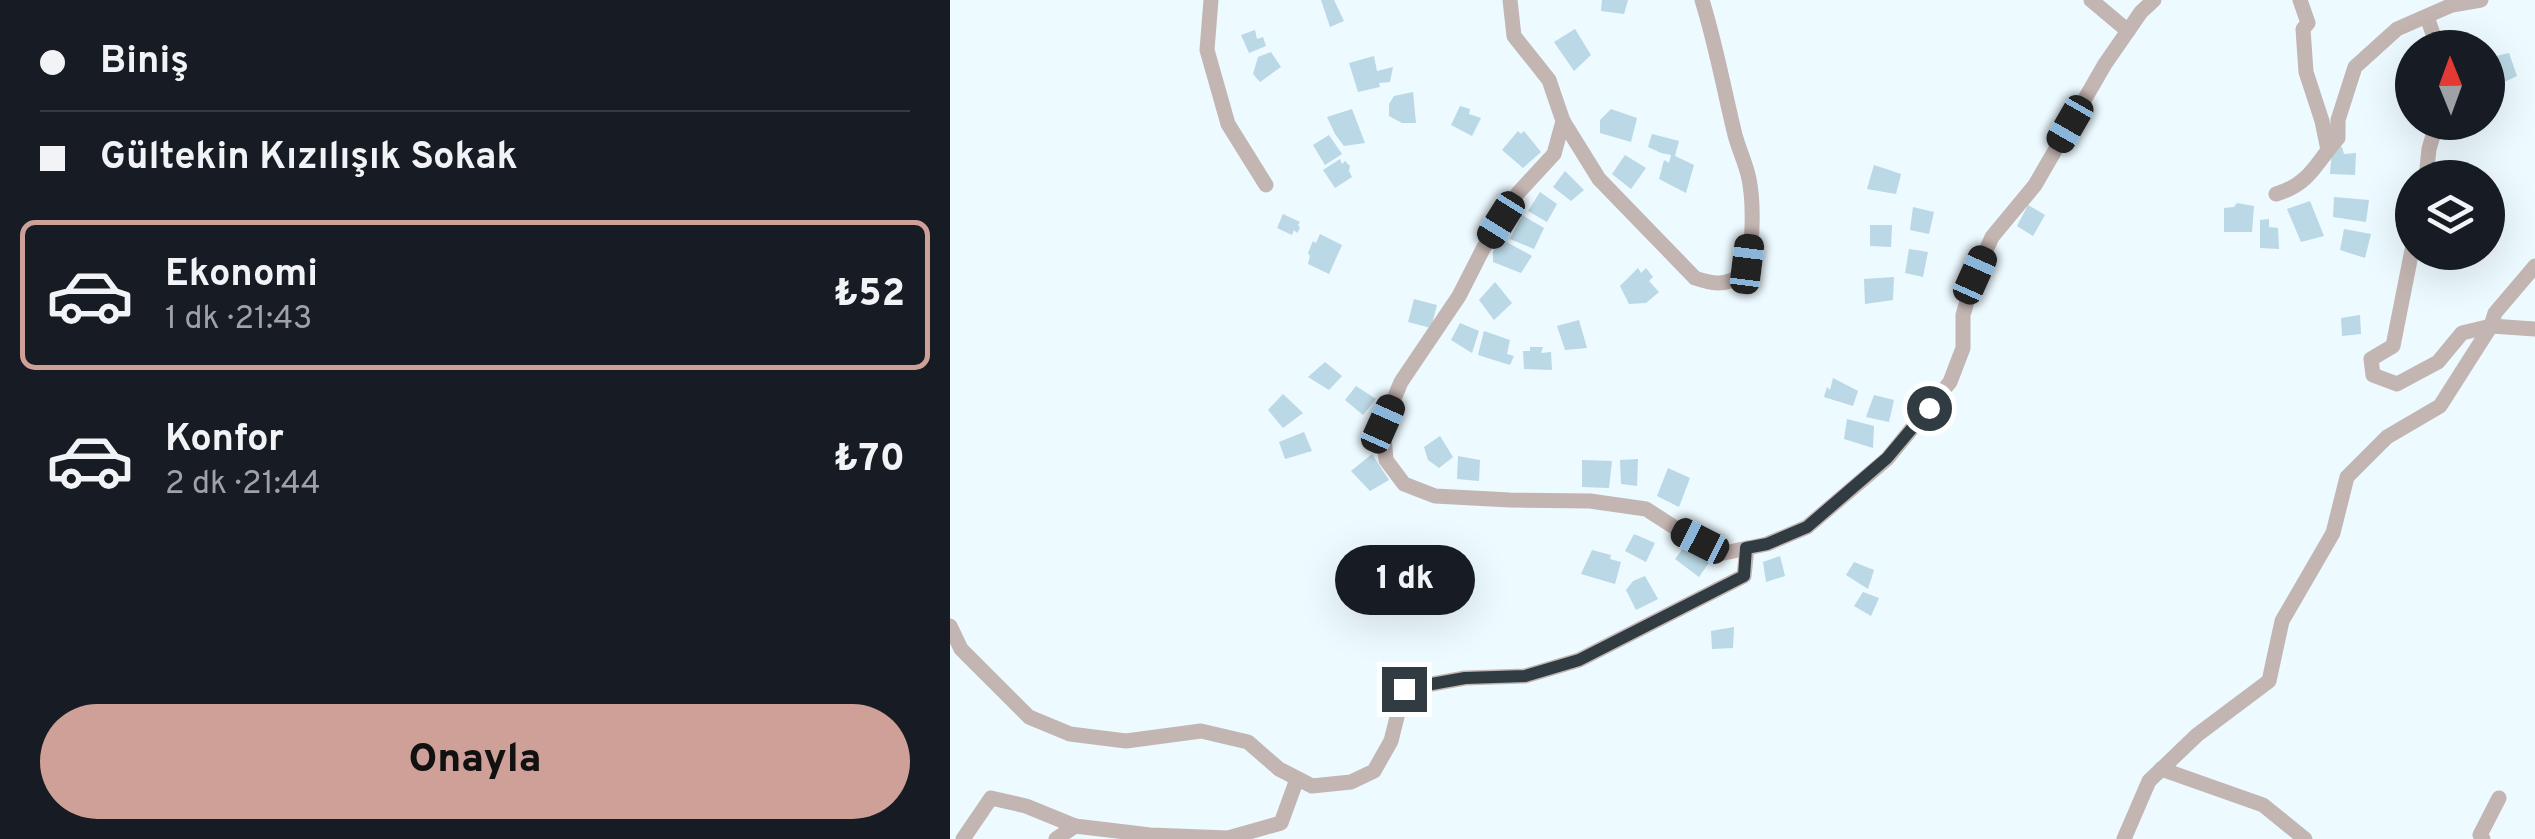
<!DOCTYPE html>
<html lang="tr">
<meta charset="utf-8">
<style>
:root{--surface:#171b24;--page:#20242c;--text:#f1f3f6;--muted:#9ea1a6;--line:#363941;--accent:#cea097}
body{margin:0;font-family:Overpass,sans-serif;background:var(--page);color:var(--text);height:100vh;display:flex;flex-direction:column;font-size:38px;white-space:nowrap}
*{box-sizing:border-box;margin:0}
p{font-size:32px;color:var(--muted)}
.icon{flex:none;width:55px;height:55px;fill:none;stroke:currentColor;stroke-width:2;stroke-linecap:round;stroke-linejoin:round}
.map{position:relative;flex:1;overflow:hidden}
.details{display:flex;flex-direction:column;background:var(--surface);width:950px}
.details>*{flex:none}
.banner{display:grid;align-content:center;height:220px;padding:0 40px;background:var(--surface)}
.needle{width:65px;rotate:359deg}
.tools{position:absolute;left:1445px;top:30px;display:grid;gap:20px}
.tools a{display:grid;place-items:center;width:110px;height:110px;border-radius:50%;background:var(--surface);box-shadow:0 10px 40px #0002;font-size:50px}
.end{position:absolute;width:45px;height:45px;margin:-22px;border:12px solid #303c42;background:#fff;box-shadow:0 0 0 5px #fff}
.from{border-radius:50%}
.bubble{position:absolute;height:70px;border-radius:35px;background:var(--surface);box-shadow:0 10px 40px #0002;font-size:32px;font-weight:800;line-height:70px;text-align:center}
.car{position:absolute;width:30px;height:60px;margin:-30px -15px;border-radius:12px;box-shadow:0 0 8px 2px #0007;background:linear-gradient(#222 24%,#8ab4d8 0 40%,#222 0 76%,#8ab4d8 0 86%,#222 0)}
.banner b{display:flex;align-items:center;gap:35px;height:95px;font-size:38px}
.banner b+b{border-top:2px solid var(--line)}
.banner i{width:25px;height:25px;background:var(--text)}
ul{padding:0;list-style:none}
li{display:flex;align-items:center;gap:30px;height:150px;margin:0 20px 15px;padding:0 20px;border:5px solid transparent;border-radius:15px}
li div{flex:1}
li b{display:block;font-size:38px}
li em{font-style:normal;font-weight:800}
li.selected{border-color:var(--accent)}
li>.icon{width:90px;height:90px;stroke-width:1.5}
.primary-button{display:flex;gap:20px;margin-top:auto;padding:20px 40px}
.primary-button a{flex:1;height:115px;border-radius:60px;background:var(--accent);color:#111;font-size:40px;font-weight:800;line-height:115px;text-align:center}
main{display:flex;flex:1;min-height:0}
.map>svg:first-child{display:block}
.building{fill:#bad8e5}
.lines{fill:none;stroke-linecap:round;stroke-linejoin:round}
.minor{stroke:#c3b5b2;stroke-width:15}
.route{stroke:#303c42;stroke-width:12}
</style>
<main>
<section class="details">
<div class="banner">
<b><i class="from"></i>Biniş</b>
<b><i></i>Gültekin Kızılışık Sokak</b>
</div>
<ul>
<li class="selected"><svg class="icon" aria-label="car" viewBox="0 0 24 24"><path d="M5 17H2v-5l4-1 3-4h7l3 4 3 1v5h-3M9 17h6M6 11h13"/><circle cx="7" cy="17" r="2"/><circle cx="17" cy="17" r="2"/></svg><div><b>Ekonomi</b><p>1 dk · 21:43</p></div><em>₺52</em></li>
<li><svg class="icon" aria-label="car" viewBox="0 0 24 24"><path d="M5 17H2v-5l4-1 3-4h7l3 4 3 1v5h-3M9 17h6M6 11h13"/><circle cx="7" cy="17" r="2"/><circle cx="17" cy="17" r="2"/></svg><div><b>Konfor</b><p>2 dk · 21:44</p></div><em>₺70</em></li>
</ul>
<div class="primary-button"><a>Onayla</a></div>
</section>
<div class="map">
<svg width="1585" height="839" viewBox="0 0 1585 839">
<rect width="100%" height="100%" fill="#edfaff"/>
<!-- building -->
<g class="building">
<path d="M371,0H384L394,21L380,27Z"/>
<path d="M652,0H678L674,14L651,11Z"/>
<path d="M625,29L641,55L624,71L604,42Z"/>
<path d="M305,30L307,39L313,37L316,46L299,53L291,35Z"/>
<path d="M321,52L331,67L310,82L303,74L308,57Z"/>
<path d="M1559,53L1567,76L1546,86L1538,70V65L1542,57Z"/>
<path d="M424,56L427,71L443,67L440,82L429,83L430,87L408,92L399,63Z"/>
<path d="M463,92L466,123H452L439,116V104L444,96Z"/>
<path d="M510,106L520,109L519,114L531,118L522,136L501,125Z"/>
<path d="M402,109L415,143L394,146L385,134L377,117Z"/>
<path d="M661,109L687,118L681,142L650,133V120Z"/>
<path d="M568,131L571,134L574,131L591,152L573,168L552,150Z"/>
<path d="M702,134L729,141L725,156L744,165L736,193L709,179L714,160L719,163L721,155L711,153L698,147Z"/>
<path d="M379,135L392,154L375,165L363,145Z"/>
<path d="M1382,147H1392L1394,154L1406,153L1405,175L1380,174Z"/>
<path d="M675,155L696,168L681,189L662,174Z"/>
<path d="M390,159L392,164L395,161L400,166L399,171L402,177L385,188L373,170Z"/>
<path d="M924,165L951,174L946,194L917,189Z"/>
<path d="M615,171L634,190L621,201L603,187Z"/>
<path d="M590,192L607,204L597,222L578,211Z"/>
<path d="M1384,197L1419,200L1416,222L1383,217Z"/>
<path d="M1360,201L1374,236L1351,242L1337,209Z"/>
<path d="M1287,203L1304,206L1302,232H1274V208L1284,207Z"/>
<path d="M1078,205L1095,215L1083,236L1067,226Z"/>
<path d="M963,207L984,212L979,234L960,230Z"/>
<path d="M333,214L350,222L348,225L350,228L347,233L344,230L342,235L327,228Z"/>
<path d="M572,215L594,228L584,249L560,239Z"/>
<path d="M1319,219V227L1328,228L1329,249L1310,248V220Z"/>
<path d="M920,225H942L941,247L920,246Z"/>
<path d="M1394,229L1421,234L1415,258L1390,250Z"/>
<path d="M370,234L392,245L379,274L358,264L360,256L358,253L363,241L366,243Z"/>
<path d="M551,239L582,256L571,273L543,262V252Z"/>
<path d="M959,249L978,252L973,277L955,273Z"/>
<path d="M688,268L691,273L696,268L703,277L699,281L709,292L696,303L679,304L670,286Z"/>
<path d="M944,277L943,300L915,304L914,279Z"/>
<path d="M545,282L562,303L544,320L529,300Z"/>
<path d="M464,299L487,305L481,328L458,322Z"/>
<path d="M1410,315L1411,334L1392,336L1391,318Z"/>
<path d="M629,320L637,348L615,350L607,326Z"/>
<path d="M510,323L529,331L522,353L501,340Z"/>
<path d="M534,331L560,340L557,354L564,356L560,365L528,355Z"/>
<path d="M580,347H593L591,353L601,352L602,370L574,369L573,351H580Z"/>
<path d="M375,362L392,376L379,390L358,377Z"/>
<path d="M883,378L908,391L903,406L874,397L877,387L880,390Z"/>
<path d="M406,386L426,399L413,415L395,400Z"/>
<path d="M333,394L353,413L333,428L318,410Z"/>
<path d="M924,395L944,400L939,422L916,417Z"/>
<path d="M897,419L924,426L923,448L894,439Z"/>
<path d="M354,432L362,451L335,459L329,442Z"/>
<path d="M490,436L503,457L489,468L478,460L474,447Z"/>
<path d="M422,454L439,480L420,491L401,471Z"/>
<path d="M508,456L530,460L529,481L507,479Z"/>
<path d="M688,459L687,486L671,484L670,460Z"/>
<path d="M632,460L662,461L659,488L632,487Z"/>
<path d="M718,468L740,478L729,507L707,496Z"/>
<path d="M684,534L705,543L696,562L675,551Z"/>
<path d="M739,540L762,558L749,577L725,559Z"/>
<path d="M642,550L661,555L660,559L671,562L665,584L631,574Z"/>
<path d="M830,556L835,576L816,582L813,562Z"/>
<path d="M904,562L924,570L918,589L896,575Z"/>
<path d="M695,576L708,599L686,610L676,590L683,581Z"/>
<path d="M913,592L929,598L921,616L904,606Z"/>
<path d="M784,627L783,648L762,649L761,631Z"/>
</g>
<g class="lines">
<!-- minor -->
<g class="minor">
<path d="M261,0L257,50L278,124L316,185"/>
<path d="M560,0L564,36L599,80L613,121L604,154L568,193L534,247L509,296L451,382L433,425L436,460L454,484L485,496L560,500L640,501L696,509L727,529L774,553L817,544L857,527L937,459L1000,382L1013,348V315L1025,275L1042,237L1085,185L1155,64L1191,12L1204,0"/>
<path d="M1141,0L1178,31"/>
<path d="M1350,0L1358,23L1353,29L1356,72L1372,121L1378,150L1388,138V120L1405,67L1447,29L1502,5L1531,0"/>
<path d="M1477,17L1488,48"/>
<path d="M613,121L649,179L745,278C760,283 775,287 789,276C806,263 803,199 799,179C796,164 789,150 785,135C774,90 766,45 752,0"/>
<path d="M1476,178L1479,149L1487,122"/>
<path d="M1326,194C1353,186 1362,172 1378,150"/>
<path d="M1462,250L1443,346L1421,359L1423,375L1447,384L1488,362L1512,333L1541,326L1585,329"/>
<path d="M0,626L11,649L79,717L120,734L176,741L251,731L298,742L329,769L362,786L401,782L424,771L441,741L454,689L515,678L575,676L629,660L794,576L797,548"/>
<path d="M1211,769L1313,805L1355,839"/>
<path d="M13,839L41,798L76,806L125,826"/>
<path d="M106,839L125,826L200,835L278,838L331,823L347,779"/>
<path d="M1174,839L1199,781L1247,735L1319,681L1332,621L1383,533L1397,477L1437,437L1490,406L1541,326L1545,313L1585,266"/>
<path d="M1533,839L1530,835L1549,798"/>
</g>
</g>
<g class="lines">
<!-- route -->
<path class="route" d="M454,689L515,678L575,676L629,660L794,576L796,548L817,544L857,527L937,458L979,408"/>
</g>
</svg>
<div class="tools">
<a><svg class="needle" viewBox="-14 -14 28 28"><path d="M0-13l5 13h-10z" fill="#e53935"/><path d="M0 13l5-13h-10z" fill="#9ea1a6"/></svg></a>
<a><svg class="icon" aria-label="layers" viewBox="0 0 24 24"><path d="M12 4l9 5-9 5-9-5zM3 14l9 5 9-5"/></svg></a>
</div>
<i class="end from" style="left:979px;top:408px"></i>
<i class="end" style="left:454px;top:689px"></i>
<div class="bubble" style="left:385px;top:545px;width:140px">1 dk</div>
<i class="car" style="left:1120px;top:124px;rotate:210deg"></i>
<i class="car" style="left:551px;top:220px;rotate:212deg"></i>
<i class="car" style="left:797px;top:264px;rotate:7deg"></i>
<i class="car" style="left:1025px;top:275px;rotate:24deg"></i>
<i class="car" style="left:433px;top:424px;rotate:24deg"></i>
<i class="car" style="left:750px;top:541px;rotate:297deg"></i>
</div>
</main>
